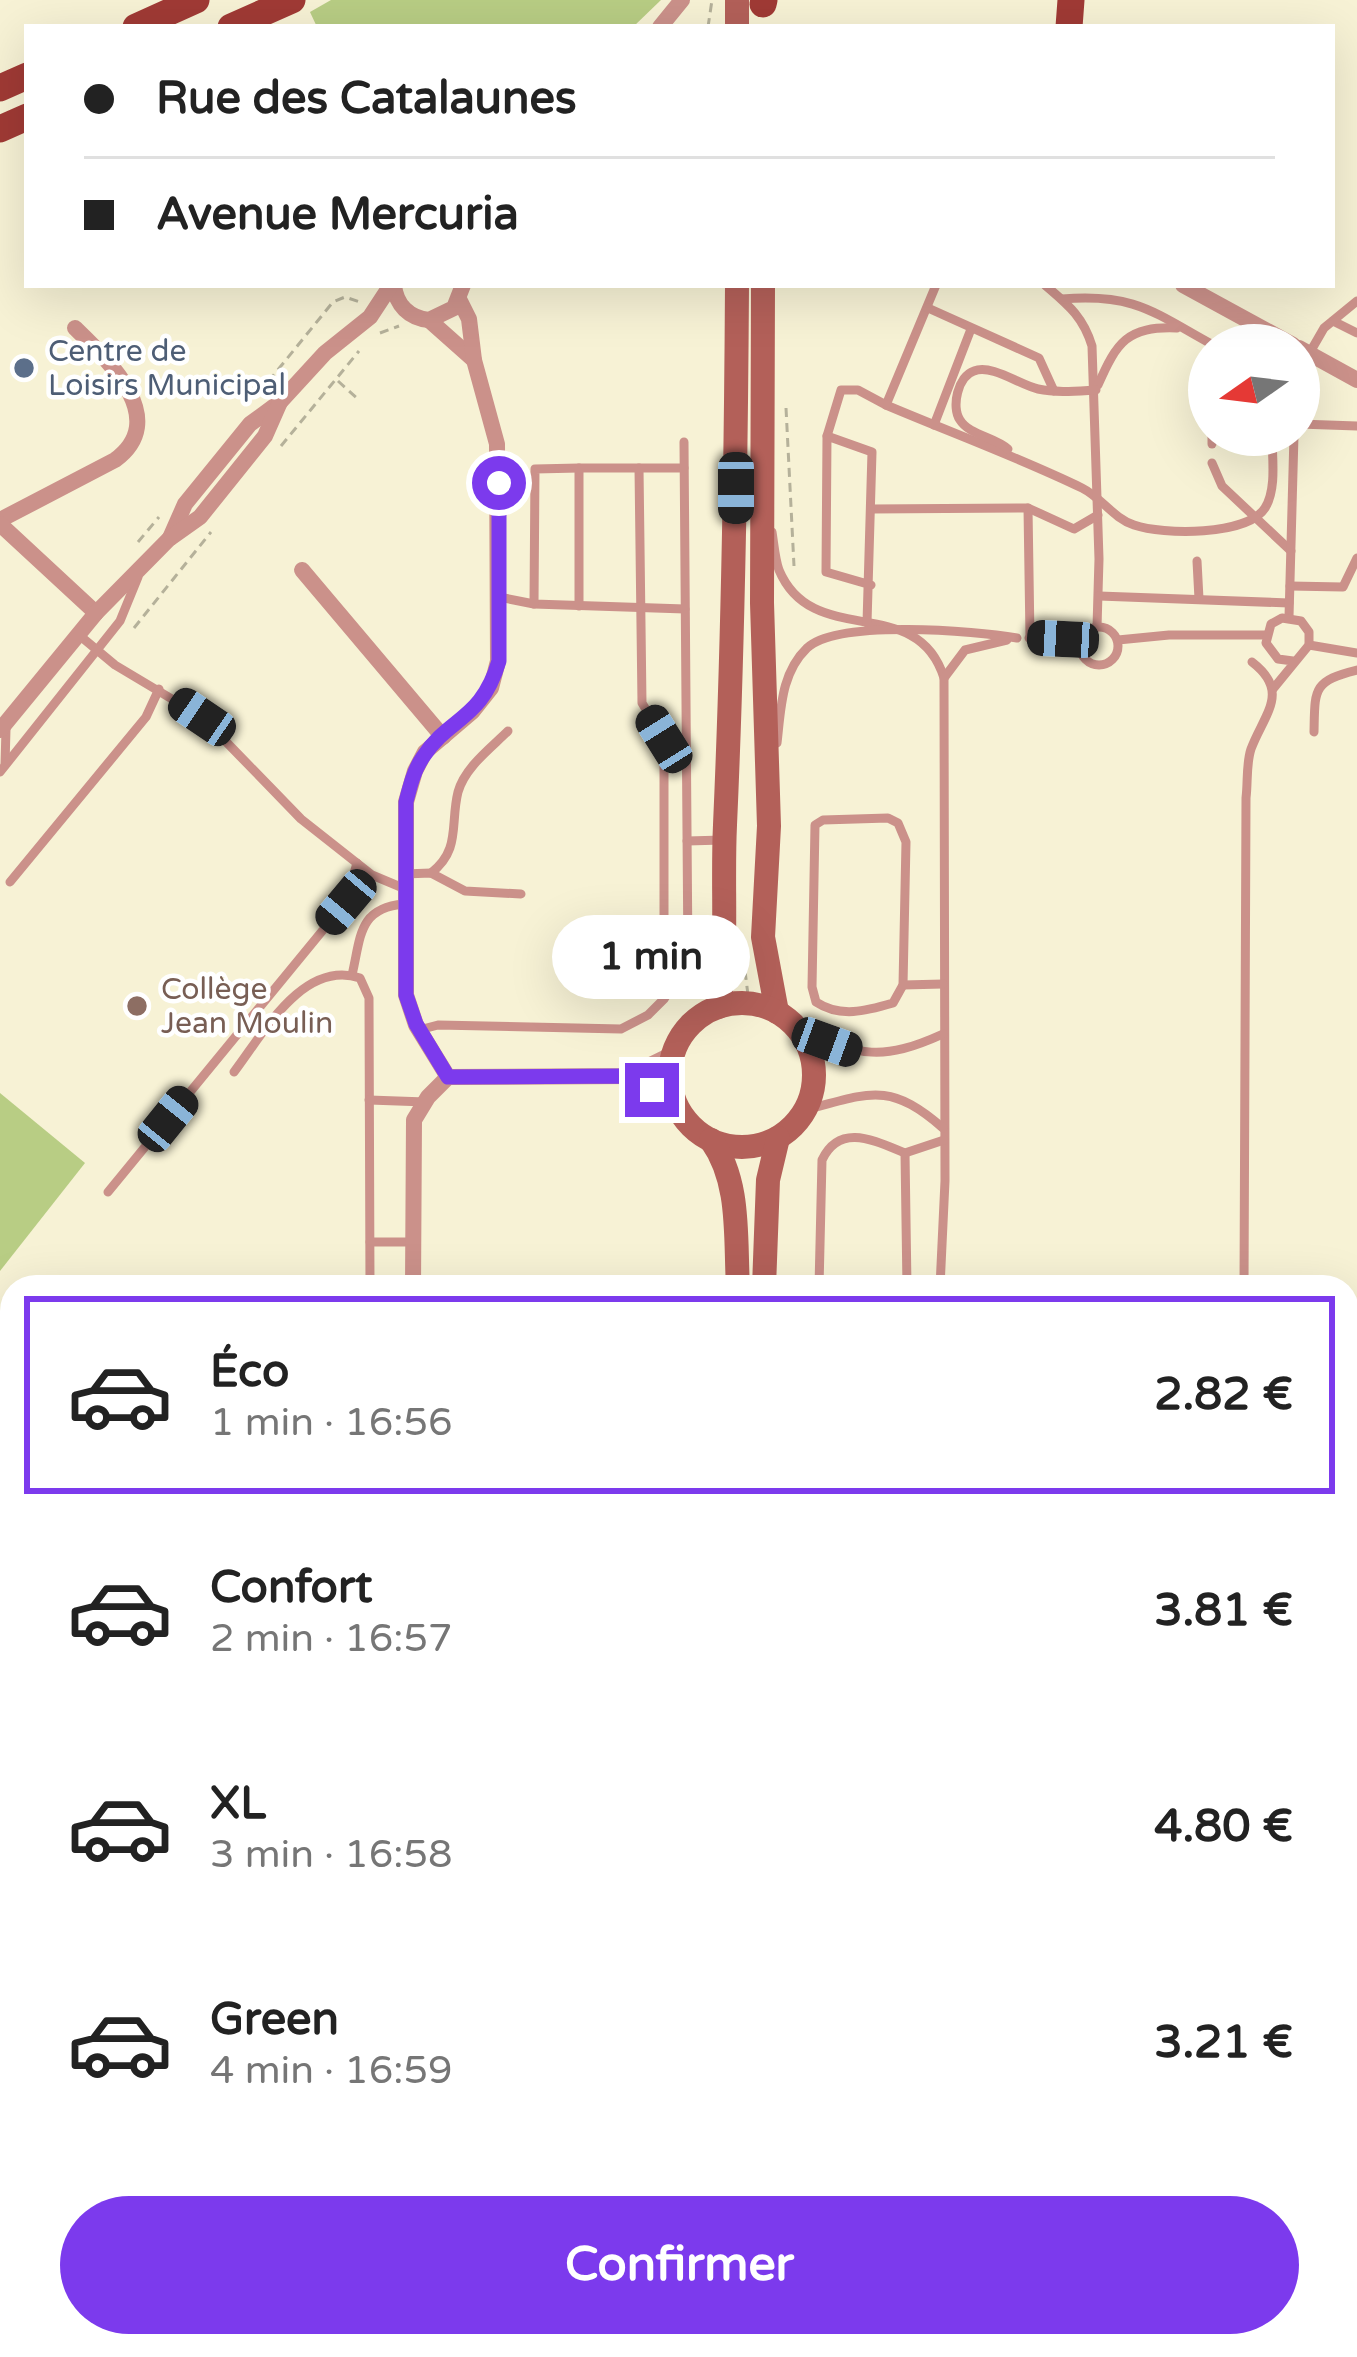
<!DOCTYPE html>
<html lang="fr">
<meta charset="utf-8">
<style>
:root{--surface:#fff;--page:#f2f2f2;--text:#222;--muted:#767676;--line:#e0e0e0;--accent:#7c3aed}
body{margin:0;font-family:"Varela Round",sans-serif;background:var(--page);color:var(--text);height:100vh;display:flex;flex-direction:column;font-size:45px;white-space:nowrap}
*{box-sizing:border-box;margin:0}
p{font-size:39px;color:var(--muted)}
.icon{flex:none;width:66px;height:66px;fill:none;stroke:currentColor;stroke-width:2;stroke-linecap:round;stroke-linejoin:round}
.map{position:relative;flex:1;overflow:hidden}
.side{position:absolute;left:0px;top:1275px;width:1359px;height:1083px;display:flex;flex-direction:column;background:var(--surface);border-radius:36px 36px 0 0;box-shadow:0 12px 48px #0002}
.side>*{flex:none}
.top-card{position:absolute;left:24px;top:24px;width:1311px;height:264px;border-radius:0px;box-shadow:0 12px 48px #0002;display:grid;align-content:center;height:264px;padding:0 60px;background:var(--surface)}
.needle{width:78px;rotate:256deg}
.tools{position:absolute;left:1188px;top:324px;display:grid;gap:24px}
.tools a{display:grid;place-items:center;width:132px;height:132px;border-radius:50%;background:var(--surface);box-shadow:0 12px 48px #0002;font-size:60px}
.end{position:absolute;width:54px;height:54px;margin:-27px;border:15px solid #7c3aed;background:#fff;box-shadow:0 0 0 6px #fff}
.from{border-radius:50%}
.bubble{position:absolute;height:84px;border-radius:42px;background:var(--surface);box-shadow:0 12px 48px #0002;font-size:39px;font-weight:700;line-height:84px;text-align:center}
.car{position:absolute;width:36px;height:72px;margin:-36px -18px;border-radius:15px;box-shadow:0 0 9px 3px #0007;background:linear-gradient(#222 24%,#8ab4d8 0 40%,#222 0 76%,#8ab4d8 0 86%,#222 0)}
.top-card b{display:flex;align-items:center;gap:42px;height:114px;font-size:45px}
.top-card b+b{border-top:3px solid var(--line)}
.top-card i{width:30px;height:30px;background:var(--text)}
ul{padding:21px 0 0;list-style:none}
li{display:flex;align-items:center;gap:36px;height:198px;margin:0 24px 18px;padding:0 36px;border:6px solid transparent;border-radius:0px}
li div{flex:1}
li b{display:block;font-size:45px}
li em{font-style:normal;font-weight:700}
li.active{border-color:var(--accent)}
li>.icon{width:108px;height:108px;stroke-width:1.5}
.action{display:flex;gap:24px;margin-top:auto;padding:24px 60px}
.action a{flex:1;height:138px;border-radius:72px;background:var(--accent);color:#fff;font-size:48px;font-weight:700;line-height:138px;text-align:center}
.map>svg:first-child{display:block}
.green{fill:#b8cd84}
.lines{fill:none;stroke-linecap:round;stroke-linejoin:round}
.path{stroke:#b5b19a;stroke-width:3;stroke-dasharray:9 6;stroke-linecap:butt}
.service{stroke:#cb918a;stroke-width:9}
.minor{stroke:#cb918a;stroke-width:16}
.secondary{stroke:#b36059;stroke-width:24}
.primary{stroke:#a03a35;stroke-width:27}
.route{stroke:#7c3aed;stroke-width:15}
.service-dot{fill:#5c6f8a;stroke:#fff;stroke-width:4.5}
.education-dot{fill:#8d6e63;stroke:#fff;stroke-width:4.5}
.labels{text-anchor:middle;stroke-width:9;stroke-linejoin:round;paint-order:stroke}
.service-label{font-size:30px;fill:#4e5e75;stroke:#fff;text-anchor:start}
.education-label{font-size:30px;fill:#785e54;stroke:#fff;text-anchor:start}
</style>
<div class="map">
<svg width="1357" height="2357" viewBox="0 0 1357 2357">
<rect width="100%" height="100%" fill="#f7f2d5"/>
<!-- green -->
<g class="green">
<path d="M331,0H661L633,27H317L310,12Z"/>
<path d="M0,1093L85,1163L0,1271Z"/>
</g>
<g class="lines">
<!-- path -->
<g class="path">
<path d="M708,27L712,0"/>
<path d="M380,333L399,326"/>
<path d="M338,381L359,400"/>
<path d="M259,393L333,302L345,297L360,302"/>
<path d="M786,408L794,566"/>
<path d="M281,446L359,351"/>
<path d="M138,542L159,517"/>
<path d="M134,628L211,532"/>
<path d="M745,971L749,1003"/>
<path d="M0,1814L12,1811"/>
</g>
<!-- service -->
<g class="service">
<path d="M936,285L886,405C952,433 1018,457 1082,488C1102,498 1113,518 1134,525C1163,535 1247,536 1265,508C1277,489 1272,457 1272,435"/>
<path d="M1045,285C1067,304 1083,316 1092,346L1099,559L1097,627"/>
<path d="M1062,299C1134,293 1153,312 1213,345"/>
<path d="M928,308L1039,358L1054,391"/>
<path d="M1333,321L1357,333"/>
<path d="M1309,354L1324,328L1357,301"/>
<path d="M1098,385C1117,342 1127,326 1177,328"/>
<path d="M1299,424L1357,426"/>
<path d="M934,425L971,329"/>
<path d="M827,436L841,390H858L886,405"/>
<path d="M1212,444V435"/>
<path d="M1008,449C995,437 969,435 960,420C951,407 958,376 974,371C992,364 1020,385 1038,389C1057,393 1077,391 1096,390"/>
<path d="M1212,463L1222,486L1291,551"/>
<path d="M639,468L642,703L664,739V996"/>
<path d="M1028,508L1074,529L1098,515"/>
<path d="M872,509L1028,508L1030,638"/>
<path d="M772,532C774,544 775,559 779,570C813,651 917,591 944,678L945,1181L940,1287"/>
<path d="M1197,561L1199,599"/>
<path d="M1290,586L1343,587L1357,558"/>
<path d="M1099,596L1289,603"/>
<path d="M499,597L534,604L685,609"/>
<path d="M534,604L535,469L579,468"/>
<path d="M579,606V468H684"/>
<path d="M1289,617L1294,435"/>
<path d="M867,623L872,452L827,436L826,572L871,585"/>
<circle cx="1099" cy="646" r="19"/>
<path d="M79,635L115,665L202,717L301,819L372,875L403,888"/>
<path d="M1029,638L1082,637"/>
<path d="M1118,640L1169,635H1266"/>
<path d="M1309,645L1357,653"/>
<path d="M944,678L965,650L1007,640"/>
<path d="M1273,689L1309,645V632L1301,621L1282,618L1271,624L1266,643L1278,659L1293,661"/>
<path d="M1314,732C1315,690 1312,681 1357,670"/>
<path d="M777,743C781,709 781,673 807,648C838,619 975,631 1017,638"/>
<path d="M5,765L6,729"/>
<path d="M0,772L120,621L138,577"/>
<path d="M888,818L898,823L906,842L903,985L893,1003C866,1011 840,1018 816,1002L812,987L815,825L823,820Z"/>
<path d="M687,841L723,840"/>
<path d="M431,873C461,850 450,824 458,792C465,767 491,748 508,731"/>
<path d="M404,874L431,873L465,891L521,894"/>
<path d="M10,882L146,717L159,689"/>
<path d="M352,975C361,937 358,908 404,904"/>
<path d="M903,985L943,984"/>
<path d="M419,1030L438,1025L621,1029L648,1015L664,999L688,961L684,442"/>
<path d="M800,1032C862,1055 881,1062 943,1034"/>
<path d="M234,1072C263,1034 303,959 360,978L369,998L370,1287"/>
<path d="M369,1100L426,1102"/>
<path d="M805,1110C870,1093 889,1081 943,1128"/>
<path d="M905,1153L907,1287"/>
<path d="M108,1192L346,902L357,863"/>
<path d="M370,1242H413"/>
<path d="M819,1287L822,1160C840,1122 875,1141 905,1153L944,1140"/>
<path d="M1244,1287L1246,798C1248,782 1246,764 1251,749C1264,714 1291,692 1252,662"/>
<path d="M1347,1475L1357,1479"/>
<path d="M1347,1654L1357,1657"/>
<path d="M1347,1775H1357"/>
<path d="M1347,1996H1357"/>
<path d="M1347,2222H1357"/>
<path d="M1259,2357L1265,2346"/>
</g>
<!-- minor -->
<g class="minor">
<path d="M660,27L682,0"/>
<path d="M394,285C396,305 409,318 429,320L454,308L463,285"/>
<path d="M1183,285L1293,345"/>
<path d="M429,320L474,360"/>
<path d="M1299,348L1357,380"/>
<path d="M0,520L115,460C171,419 108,360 75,328"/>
<path d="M0,524L96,613"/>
<path d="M170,538L185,504L250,424L280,402L325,353L370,317L391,285"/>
<path d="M302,570L443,737"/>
<path d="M0,730L96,613L169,539L200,517L265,436L280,402"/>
<path d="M628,1076L676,1103"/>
<path d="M448,1077L416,1025L406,995V802L415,771L425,752L472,712L491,688L498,661L497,444L474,360L469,319L460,301"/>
<path d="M413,1287L414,1120L428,1097L448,1077L628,1076L673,1054"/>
<path d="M0,1452L12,1463"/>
<path d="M0,1602L12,1622"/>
<path d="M0,1762L12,1759"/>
<path d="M0,2092L12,2104"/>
<path d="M0,2263L12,2266"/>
<path d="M129,2346L136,2357"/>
<path d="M290,2346L298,2357"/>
<path d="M471,2346L497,2357"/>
</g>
<!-- secondary -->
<g class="secondary">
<path d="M737,27V0"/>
<path d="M763,285L762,603L769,826L763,937L777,1012"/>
<circle cx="742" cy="1075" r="72"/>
<path d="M719,1007C728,945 722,887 725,825C733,645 736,465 737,285"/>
<path d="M711,1140C741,1182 735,1237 738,1287"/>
<path d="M764,1287L768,1180L778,1138"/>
<path d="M751,2357V2346"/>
</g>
<!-- primary -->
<g class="primary">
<path d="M763,4L764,0"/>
<path d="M136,27L196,0"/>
<path d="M231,27L292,0"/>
<path d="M1069,27L1071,0"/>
<path d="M0,88L27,76"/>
<path d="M0,129L27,117"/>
</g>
</g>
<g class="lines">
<!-- route -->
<path class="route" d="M499,483V661C481,721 450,716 423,757C414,770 410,786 406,802V995L416,1024L448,1077L628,1076L652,1090"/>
</g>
<!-- markers -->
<circle class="service-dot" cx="24" cy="368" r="12"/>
<circle class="education-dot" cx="137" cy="1006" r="12"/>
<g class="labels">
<!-- service labels -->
<g class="service-label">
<text x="48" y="361">Centre de<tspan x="48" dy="34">Loisirs Municipal</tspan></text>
</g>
<!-- education labels -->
<g class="education-label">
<text x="161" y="999">Collège<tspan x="161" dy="34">Jean Moulin</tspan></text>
</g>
</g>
</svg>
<div class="tools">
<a><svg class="needle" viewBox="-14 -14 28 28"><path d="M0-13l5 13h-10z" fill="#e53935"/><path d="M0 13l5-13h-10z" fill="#767676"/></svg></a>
</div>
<i class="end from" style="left:499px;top:483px"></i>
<i class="end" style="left:652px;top:1090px"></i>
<div class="bubble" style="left:552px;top:915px;width:198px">1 min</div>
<i class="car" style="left:736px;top:488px;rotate:180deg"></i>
<i class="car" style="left:1063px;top:639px;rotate:273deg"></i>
<i class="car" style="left:202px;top:717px;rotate:304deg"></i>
<i class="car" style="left:664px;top:739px;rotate:328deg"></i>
<i class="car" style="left:346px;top:902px;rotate:220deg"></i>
<i class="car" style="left:827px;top:1042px;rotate:110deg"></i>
<i class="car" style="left:168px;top:1119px;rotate:39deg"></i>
<div class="top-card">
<b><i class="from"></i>Rue des Catalaunes</b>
<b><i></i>Avenue Mercuria</b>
</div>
<section class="side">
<ul>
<li class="active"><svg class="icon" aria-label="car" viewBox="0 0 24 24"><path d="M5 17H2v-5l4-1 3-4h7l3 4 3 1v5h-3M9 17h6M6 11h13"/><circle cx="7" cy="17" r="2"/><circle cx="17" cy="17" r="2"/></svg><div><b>Éco</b><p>1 min · 16:56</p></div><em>2.82 €</em></li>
<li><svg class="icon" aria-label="car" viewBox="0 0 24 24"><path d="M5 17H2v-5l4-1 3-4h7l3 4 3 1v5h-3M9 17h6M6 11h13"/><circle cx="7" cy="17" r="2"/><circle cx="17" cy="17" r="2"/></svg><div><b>Confort</b><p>2 min · 16:57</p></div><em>3.81 €</em></li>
<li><svg class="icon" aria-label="car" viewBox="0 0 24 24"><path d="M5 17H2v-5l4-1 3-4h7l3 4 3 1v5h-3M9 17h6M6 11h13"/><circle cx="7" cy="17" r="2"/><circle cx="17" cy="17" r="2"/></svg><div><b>XL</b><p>3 min · 16:58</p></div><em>4.80 €</em></li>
<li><svg class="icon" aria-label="car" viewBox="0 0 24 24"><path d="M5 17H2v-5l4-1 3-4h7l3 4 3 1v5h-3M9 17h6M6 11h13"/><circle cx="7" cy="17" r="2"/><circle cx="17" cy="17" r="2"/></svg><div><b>Green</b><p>4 min · 16:59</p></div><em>3.21 €</em></li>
</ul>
<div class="action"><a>Confirmer</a></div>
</section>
</div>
